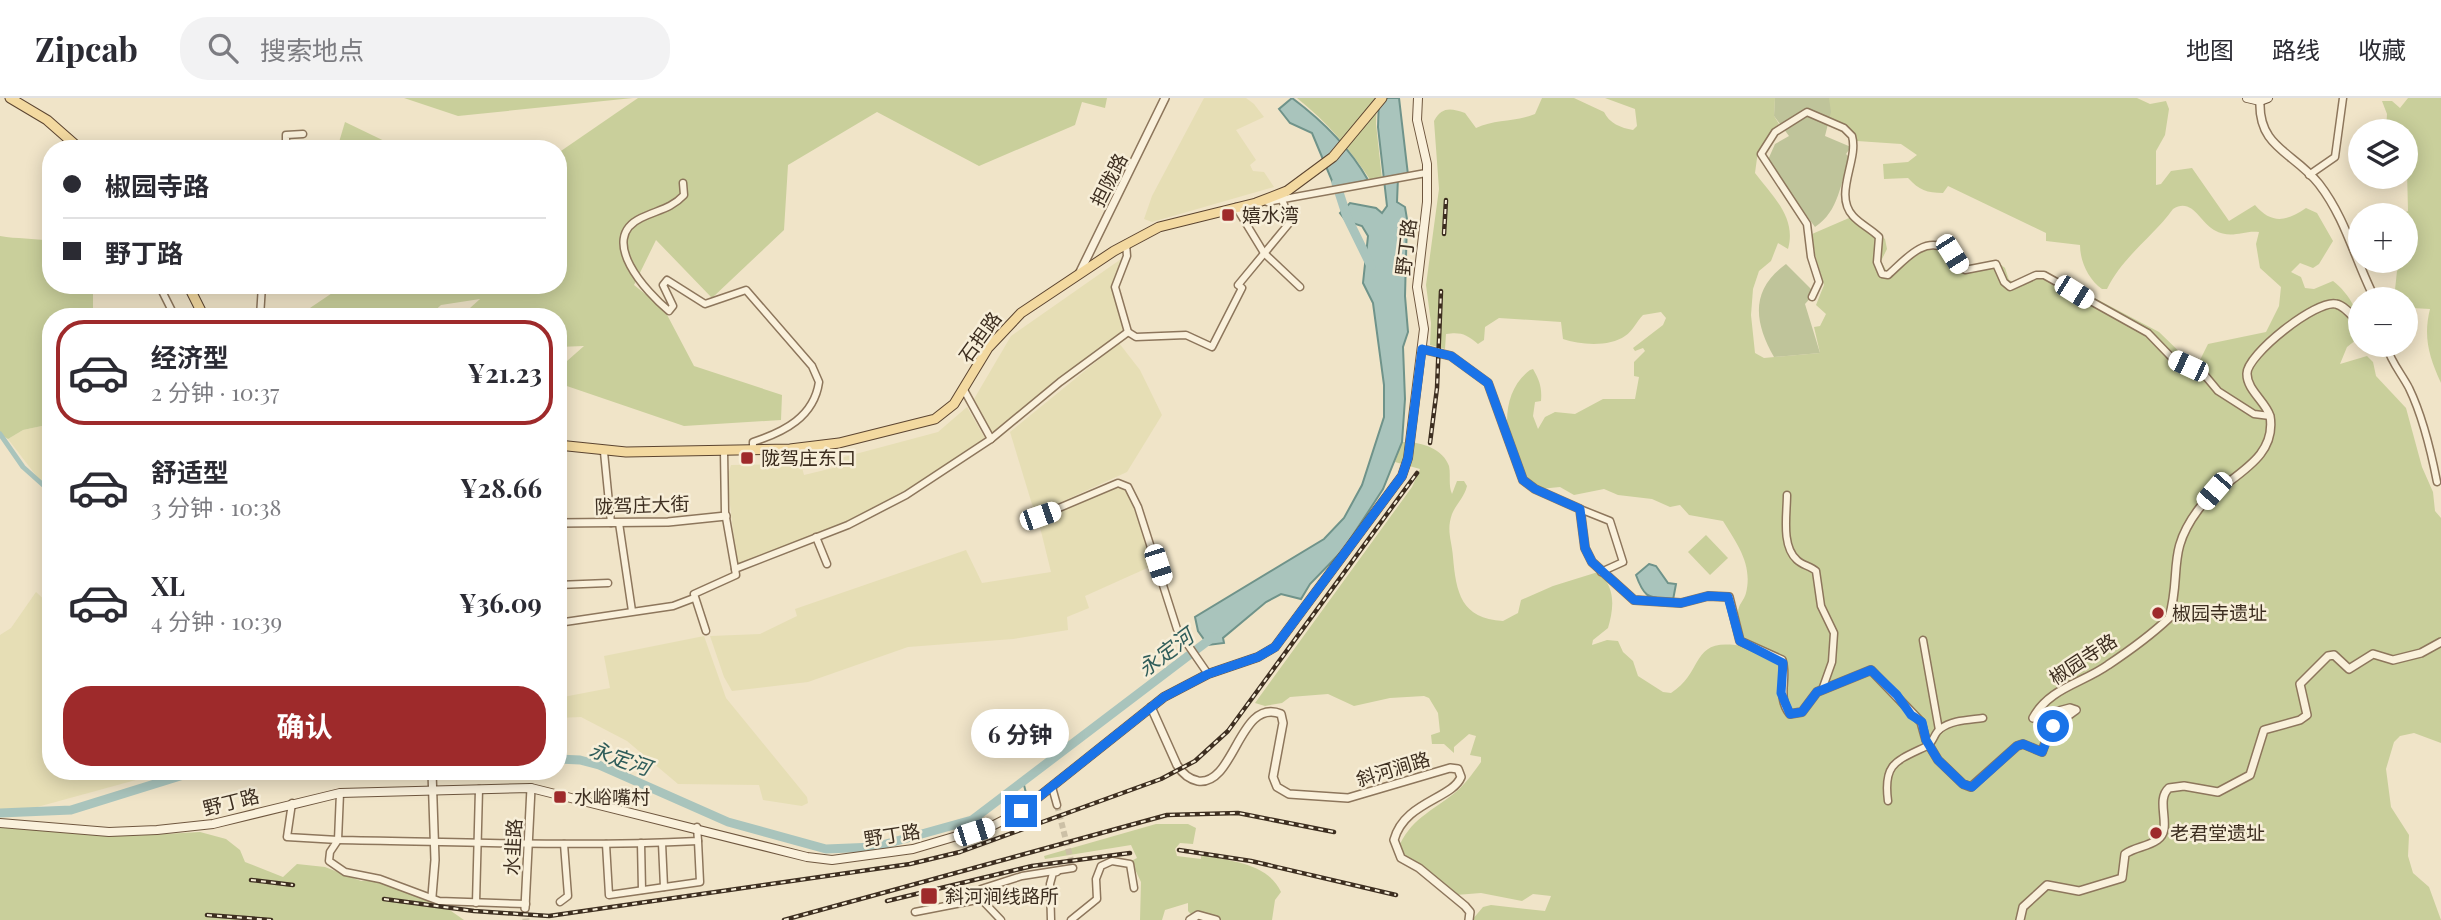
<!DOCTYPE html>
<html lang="zh">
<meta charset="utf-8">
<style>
:root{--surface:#fff;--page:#f2f2f3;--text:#2b2b33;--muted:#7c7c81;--line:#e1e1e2;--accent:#9e2a2b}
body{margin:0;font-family:"Playfair Display","Noto Sans SC",serif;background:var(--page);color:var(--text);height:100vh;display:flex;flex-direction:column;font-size:26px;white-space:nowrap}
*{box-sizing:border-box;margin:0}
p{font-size:23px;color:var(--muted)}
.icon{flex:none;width:38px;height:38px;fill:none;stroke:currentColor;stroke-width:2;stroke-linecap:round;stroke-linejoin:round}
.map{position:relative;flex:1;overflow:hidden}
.drawer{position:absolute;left:42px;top:210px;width:525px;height:472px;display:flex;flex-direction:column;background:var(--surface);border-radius:28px;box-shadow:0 4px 18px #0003}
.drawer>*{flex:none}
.banner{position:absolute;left:42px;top:42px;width:525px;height:154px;border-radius:28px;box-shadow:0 4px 18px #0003;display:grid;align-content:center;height:154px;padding:0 21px;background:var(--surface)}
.fabs{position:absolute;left:2348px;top:21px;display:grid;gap:14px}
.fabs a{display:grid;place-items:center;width:70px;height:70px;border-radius:50%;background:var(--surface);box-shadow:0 4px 18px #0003;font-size:35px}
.end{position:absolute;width:32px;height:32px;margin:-16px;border:9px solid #1a73e8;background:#fff;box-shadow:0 0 0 4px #fff}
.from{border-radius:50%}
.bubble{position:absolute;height:49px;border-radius:24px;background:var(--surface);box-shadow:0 4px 18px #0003;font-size:23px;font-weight:700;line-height:49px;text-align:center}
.car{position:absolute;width:21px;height:42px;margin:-21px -10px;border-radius:9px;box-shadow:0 0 5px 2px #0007;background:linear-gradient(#fff 24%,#345 0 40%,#fff 0 76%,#345 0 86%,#fff 0)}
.banner b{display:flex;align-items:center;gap:24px;height:66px;font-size:26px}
.banner b+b{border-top:2px solid var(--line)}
.banner i{width:18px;height:18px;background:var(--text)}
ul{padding:12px 0 0;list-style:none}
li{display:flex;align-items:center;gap:21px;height:105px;margin:0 14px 10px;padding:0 7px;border:4px solid transparent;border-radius:28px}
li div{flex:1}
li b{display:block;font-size:26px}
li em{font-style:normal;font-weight:700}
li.on{border-color:var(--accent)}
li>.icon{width:63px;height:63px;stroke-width:1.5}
.primary-button{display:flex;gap:14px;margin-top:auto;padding:14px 21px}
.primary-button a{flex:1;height:80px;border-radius:28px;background:var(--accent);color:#fff;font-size:28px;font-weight:700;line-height:80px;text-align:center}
header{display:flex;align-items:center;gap:42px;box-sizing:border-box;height:98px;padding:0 35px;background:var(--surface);border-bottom:2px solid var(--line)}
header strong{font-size:33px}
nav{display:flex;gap:38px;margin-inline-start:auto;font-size:24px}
.search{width:490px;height:63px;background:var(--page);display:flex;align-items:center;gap:18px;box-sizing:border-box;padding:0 24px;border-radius:28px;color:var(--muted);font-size:26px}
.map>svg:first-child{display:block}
.farmland{fill:#e6deb5}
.green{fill:#c9cf9b}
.cemetery{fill:#bfc49a}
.water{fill:#a9c4bc;stroke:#6f938a;stroke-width:2}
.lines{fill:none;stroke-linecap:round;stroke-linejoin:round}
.stream{stroke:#6f938a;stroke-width:2}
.canal{stroke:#a9c4bc;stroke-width:5}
.river{stroke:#a9c4bc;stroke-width:9}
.minor-tunnel{stroke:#ccc0a6;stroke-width:6;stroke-dasharray:6 3;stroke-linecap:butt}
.tertiary-tunnel{stroke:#ccc0a6;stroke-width:7;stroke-dasharray:7 3.5;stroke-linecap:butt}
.minor-casing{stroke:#8d765c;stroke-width:9}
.tertiary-casing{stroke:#8d765c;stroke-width:10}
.secondary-casing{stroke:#6f573f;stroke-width:10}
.primary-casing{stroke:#5b4430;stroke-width:11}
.minor{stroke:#faf1dc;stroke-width:6}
.tertiary{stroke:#faf1dc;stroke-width:7}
.secondary{stroke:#faf1dc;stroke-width:8}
.primary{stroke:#f3d9a0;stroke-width:9}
.rail-casing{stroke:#3d2e20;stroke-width:4.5}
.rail{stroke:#f7eed8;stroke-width:2;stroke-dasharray:5;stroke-linecap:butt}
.route{stroke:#1a73e8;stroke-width:9}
.poi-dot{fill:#9e2a2b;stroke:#f7eed8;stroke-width:2.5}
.labels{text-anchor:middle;stroke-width:5;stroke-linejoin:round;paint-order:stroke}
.street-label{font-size:19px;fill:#3d2e20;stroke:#f7eed8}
.poi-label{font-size:19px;fill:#3d2e20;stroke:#f7eed8;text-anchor:start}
.water-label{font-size:21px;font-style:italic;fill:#2f5d5a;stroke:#f7eed8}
</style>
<header>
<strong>Zipcab</strong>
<div class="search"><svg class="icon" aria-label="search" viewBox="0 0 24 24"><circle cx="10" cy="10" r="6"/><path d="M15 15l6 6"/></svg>搜索地点</div>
<nav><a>地图</a><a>路线</a><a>收藏</a></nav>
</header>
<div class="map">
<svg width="2441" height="822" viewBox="0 0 2441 822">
<rect width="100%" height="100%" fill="#f0e4c8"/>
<!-- farmland -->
<g class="farmland">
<path d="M1204,0H1246L1254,6L1264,19L1236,32L1256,62L1250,67L1253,73L1264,74L1274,89L1152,124L1144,121L1152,98Z"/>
<path d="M1124,159L1113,188L1125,231L993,336L974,301L1011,238Z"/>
<path d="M1119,245L1140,272L1162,317L1127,374L1035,416L1010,334Z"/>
<path d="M967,309L986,342L902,397L846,425L737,468L727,380L731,367L801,366L804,377L833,370V362L938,334Z"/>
<path d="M51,326V397L8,341L23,332Z"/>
<path d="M1118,388L1127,391L1154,467L1085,498L1089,510L1067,519L1068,532L1013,541L908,549L808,584L732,593L724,579L710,538L760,536L797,518L795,511L966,452L982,485L1051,474L1038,421Z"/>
<path d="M36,494L51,508V674H165L30,711L0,712V537L11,530Z"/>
<path d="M704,538L726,600L807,699L808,705L802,708L763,702L759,687L678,686L627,643L581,619L558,620V600L610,590L604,558Z"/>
</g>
<!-- green -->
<g class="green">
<path d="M404,0H633L458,18Z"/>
<path d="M638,0H1107L1105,10L1082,4L1075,27L979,68L877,14L788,67L784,132L712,200L656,142L634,187L664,211L694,268L782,297L781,322L684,328L558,285V271L584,248L558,249V219H460L480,201L441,207L428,219H315L310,210L344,187H558V55Z"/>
<path d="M1297,0H1377L1376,26L1382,81L1371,83C1350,51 1327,24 1297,0Z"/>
<path d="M1542,0H1574L1604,14C1609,25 1621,30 1633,32L1637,28L1635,11L1605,0H1775L1774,18L1779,26L1758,53L1755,75C1772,98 1797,119 1788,151L1778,145L1771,163L1759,173L1753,191L1751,217L1755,255L1764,260L1820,255L1814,229L1820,228L1826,216L1816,207L1824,187L1815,157L1812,136L1856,117L1885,141L1887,151L1881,163L1886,172C1906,169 1921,136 1953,153C1960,156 1963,165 1969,170L2000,166L2005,170L2009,182L2016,185L2046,176L2053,178L2159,234L2191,265L2198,266L2208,246L2266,234L2279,208L2281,189L2260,170L2256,146L2259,134C2242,132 2232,142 2214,132C2200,124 2192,99 2173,111C2152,140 2123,158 2107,191H2102C2089,182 2080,164 2080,147L2046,143V135L1948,88L1943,95C1927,95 1919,92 1908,80L1884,81L1883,66L1908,64L1917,57L1901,46L1857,43L1828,26L1829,0H2137L2150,6L2166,3L2169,11L2165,37L2156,53V87L2161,86L2171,73L2192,70L2229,123L2255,107C2272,127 2287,123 2306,110L2317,115L2333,143L2319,166L2313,170L2300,165L2291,174L2301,179L2305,190L2314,191L2333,183C2350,196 2361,217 2361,238L2347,249L2340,266L2367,258L2373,264L2376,278L2406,310L2422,369L2433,394L2435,413L2441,420V645L2414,635L2400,638L2394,644L2386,671L2391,709L2409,737L2408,758L2413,775L2429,789L2441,822H1472L1483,809L1491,807L1545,813L1551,798L1533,796L1522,803L1481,795L1456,797L1406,762L1400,746C1413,719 1436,711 1457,693C1467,684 1475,672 1481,664V659L1470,657L1476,638L1469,636L1454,649V655L1444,646H1432L1431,637L1440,634L1438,615L1429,600L1424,598L1390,600L1354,608L1328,596L1290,599L1282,605L1265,608L1255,605L1412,389L1420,371L1395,364L1402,344C1419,343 1443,350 1449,368C1451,377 1448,387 1452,396L1457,383H1464L1467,388C1464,400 1456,406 1452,416C1446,433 1452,443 1453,459C1456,494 1461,521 1503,523L1518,515L1521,502L1553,488L1598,474C1616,489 1614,510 1608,530L1593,542L1592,547L1607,542L1618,543L1623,554L1633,563L1638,578L1663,594L1671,595C1705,574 1689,539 1741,548C1742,537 1739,526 1738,515C1738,506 1744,503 1746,495C1753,466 1737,446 1723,423L1689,417L1680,407L1670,409L1652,401L1618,397L1604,391L1574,397L1560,389L1540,391C1504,367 1493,299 1530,272L1533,271C1540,283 1542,290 1541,303L1535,304L1533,318L1538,331L1545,319L1555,314L1575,316L1603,301H1635L1639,279L1634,278V264L1645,253L1643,250L1635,253L1633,250L1663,227L1666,220L1661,214L1643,217C1636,224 1633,233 1625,238C1610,249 1580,247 1563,241L1561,224L1499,220L1485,229L1484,242L1478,246C1466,236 1461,234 1446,236L1445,251L1430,247L1431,225L1426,187L1439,91L1434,23C1442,9 1450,10 1465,15L1476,30C1495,21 1516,24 1535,16Z"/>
<path d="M2408,0H2441V285C2429,259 2423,239 2430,211L2412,210L2406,232V201H2394L2397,173L2406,163V117H2399L2408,113L2406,33H2382L2386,32L2387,16L2382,3H2392L2400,10Z"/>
<path d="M345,24L401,51H337Z"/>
<path d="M0,138C17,141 33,140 51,143V187H93V219H51V326L23,332L8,341L0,336Z"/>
<path d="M1706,437L1728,460L1710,477L1688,454Z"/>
<path d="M1156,726H1188L1196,730L1193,746L1180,745L1175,751L1177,758L1201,761V757C1230,763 1268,765 1281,794L1275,802L1272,822H1196L1188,813V805L1165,812L1162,822H1140L1141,784L1131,763L1137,760L1131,747L1045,761L1044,758Z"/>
<path d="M0,729L129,738L200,734L226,741L240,752L245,764L283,779L297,766L325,769L361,783L375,782L441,806L464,822H0Z"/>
</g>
<!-- cemetery -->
<g class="cemetery">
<path d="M1775,0H1829L1831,14L1825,38L1851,49L1846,56L1850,60C1839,87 1840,112 1815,129L1767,64L1775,46L1789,38L1774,18Z"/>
<path d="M1786,166L1815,195L1805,206L1820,255L1774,259C1754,224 1750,192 1786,166Z"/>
</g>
<!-- water -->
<g class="water">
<path d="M1292,0C1323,23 1349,49 1368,82L1335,90L1312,35L1290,25L1279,11Z"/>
<path d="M1379,0H1399L1408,77L1398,79L1397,104L1405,109L1407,121L1405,198L1408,234L1403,249L1405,301L1402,344L1383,391L1370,411L1343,452L1310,486L1301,501L1281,496L1266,504L1223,540L1224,545L1208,547L1198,533L1195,519L1324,441L1344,420L1362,387L1384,319V287L1373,205L1363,185L1368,138L1362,128L1346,123L1340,115L1350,105L1376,110L1382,115L1387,108L1378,29Z"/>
<path d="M1649,466L1656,468L1668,485L1676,486L1673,502C1649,499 1645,502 1636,477Z"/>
</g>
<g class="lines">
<!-- stream -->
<path class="stream" d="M1023,683L1027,699"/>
<!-- canal -->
<path class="canal" d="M0,336L23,369L51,394"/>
<!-- river -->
<g class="river">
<path d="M1336,85L1347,119L1371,168"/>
<path d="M558,661L580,662L599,667L728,724L826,751L875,749L972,722L1213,539"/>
<path d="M0,715L71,712L193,674"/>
</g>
<!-- minor-tunnel -->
<path class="minor-tunnel" d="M1057,707L1073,770"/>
<!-- tertiary-tunnel -->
<path class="tertiary-tunnel" d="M525,810L526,822"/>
<!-- minor casing -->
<g class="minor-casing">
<g id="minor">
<path d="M286,51V37L303,36"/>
<path d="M2309,77L2335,59L2343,0"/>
<path d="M683,85L684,97C671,111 657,112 641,120C597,141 647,195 669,213L673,208L663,187L667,182L705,206L746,192L812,268L819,284C814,319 784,334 753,344V352"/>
<path d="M1267,104L1426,75"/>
<path d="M1236,109L1264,155L1300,189"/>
<path d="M1126,146L1127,158L1115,189L1128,234L1136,239L1186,237L1212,249L1242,190L1238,187L1291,123L1282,102"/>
<path d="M159,187L175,219"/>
<path d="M1812,199L1819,184L1811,159L1807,126L1761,56L1775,34L1807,14L1844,30L1852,38C1859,62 1833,96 1853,118C1860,126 1871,131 1879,139L1877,164L1882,176L1888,177C1903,164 1924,137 1946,151C1955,156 1957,167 1965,172L1996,166L2004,184L2010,189L2036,177H2044L2148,235L2174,262L2203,275L2218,293L2254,316L2270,318"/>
<path d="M260,219L262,187"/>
<path d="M2386,247C2391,264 2401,275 2409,290C2423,319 2431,353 2437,384"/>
<path d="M964,292L991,341"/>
<path d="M724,353L725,414L735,471L848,427L906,397L991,341L1060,284L1128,234"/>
<path d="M604,354L611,425"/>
<path d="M1787,397C1787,416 1781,448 1797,462C1802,467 1810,468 1816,473L1821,508L1834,535L1832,564L1822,592"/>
<path d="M1580,411L1610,423L1623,464L1601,474"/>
<path d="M1040,418L1118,385L1128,389L1138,409L1177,531L1208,576"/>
<path d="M619,425L632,513"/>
<path d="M816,439L827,466"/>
<path d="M558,487L608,485"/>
<path d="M558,525L673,508L694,500"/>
<path d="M706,533L694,496L736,477L735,471"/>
<path d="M1923,542L1939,632"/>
<path d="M1052,689L1057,707"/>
<path d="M340,695L338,742C458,744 578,749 698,743L697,729"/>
<path d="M1888,703C1883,665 1896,663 1927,648C1934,644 1934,635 1940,631C1952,622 1968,622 1983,620"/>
<path d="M292,705L287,739L338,742L330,754L329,763L345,774L380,781L439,803L526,806"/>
<path d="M641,745L642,792"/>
<path d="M662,745L664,789"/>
<path d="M606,746L609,797L700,784L698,743"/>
<path d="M560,804L568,798L564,746"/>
<path d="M476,805L479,691"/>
<path d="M915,814L982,801"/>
<path d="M1001,822L980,800L981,791L1022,778L1073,770"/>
<path d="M1051,822L1050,786L1053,775L1057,774"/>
<path d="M1071,822L1097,801L1096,781L1101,768L1112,763L1130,766L1134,790"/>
</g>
</g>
<!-- tertiary casing -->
<g class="tertiary-casing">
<g id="tertiary">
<path d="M2260,3C2258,50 2294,54 2319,86C2346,121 2355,162 2375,201"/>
<path d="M1079,176L1165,0"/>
<path d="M1422,251L1451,258L1488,285L1523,382L1535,391L1580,411L1585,450L1592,464L1634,502L1681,505L1708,498L1729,499L1740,543L1782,562C1788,581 1776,598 1790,616L1802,614L1817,594L1871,572L1921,624L1926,642L1938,662L1963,686L1971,689L2017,648L2023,646L2042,654L2050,631L2076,612L2070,610L2033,620C2049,590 2083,585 2108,567C2129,553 2151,537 2169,520C2182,475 2166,455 2198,412C2221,380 2278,366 2270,318C2265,303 2247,292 2247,276C2246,257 2317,201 2336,206C2346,208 2354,221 2361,227"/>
<path d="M558,425L668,424L726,418"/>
<path d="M1151,609L1177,667C1182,675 1188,681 1198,683C1235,688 1239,599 1281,616L1283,625L1273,679L1277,689L1289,696L1348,700L1450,670L1458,671L1461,679C1452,701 1404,704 1394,742L1401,760L1419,770L1465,808L1470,814L1469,822"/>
<path d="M432,798L435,762L432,674"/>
<path d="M525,810L531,690"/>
<path d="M1190,822L1198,817L1216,822"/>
<path d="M2020,822L2023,809L2047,787L2079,793L2122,780L2125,756C2135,749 2147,749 2157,742C2174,731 2154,703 2169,690L2184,688L2218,694L2250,677L2264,632L2300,622L2307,617L2300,586L2328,558L2334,557L2349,571L2373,556L2393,562L2421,555L2441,544"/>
</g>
</g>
<!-- secondary casing -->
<g class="secondary-casing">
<g id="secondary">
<path d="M2247,0L2260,3L2268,0"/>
<path d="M0,725L109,734L157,732L213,726L340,695L531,690L807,759L832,762L913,751L994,727L1021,713L1164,599L1208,576L1258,559L1275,549L1402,378L1408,360L1424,231L1417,189L1427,104V66L1417,22L1418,0"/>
</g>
</g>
<!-- primary casing -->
<g class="primary-casing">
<g id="primary">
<path d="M10,0L47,22L80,51"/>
<path d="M188,187L204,219"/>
<path d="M558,347L626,354L790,351L839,345L935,321L954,306L988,250L1021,215L1114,153L1159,129L1256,105L1287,93L1333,59L1382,0"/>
</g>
</g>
<!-- minor -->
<use href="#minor" class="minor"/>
<!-- tertiary -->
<use href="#tertiary" class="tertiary"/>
<!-- secondary -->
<use href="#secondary" class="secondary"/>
<!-- primary -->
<use href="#primary" class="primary"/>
<!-- rail casing -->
<g class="rail-casing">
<g id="rail">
<path d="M1444,136L1446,102"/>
<path d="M1430,345L1437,290L1441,193"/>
<path d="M1179,752L1251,763L1396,797"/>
<path d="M251,782L293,787"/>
<path d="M384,801L474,813L549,818L910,766L960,754L1161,681L1195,663L1228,633L1417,375"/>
<path d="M887,803L1032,768L1130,755"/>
<path d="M207,817L271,822"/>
<path d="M784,822L1167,717L1238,715L1334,734"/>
</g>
</g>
<!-- rail -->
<use href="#rail" class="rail"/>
</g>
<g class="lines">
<!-- route -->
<path class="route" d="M1021,713L1164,599L1208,576L1258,559L1275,549L1402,378L1408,360L1422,251L1451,258L1488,285L1523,382L1535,391L1580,411L1585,450L1592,464L1634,502L1681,505L1708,498L1728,499L1740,543L1783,565L1781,595L1790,616L1802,614L1817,594L1871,572L1897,597L1911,617L1922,624L1926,642L1938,662L1963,686L1972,689L2017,648L2023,646L2042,654L2053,628"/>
</g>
<!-- markers -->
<g class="poi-dot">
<rect x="1221" y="110" width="14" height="14" rx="3.5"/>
<rect x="740" y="353" width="14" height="14" rx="3.5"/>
<circle cx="2158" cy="515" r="7"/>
<rect x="553" y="692" width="14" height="14" rx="3.5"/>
<circle cx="2156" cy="735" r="7"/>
<rect x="920" y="789" width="18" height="18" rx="3.5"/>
</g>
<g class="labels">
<!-- street labels -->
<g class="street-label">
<text transform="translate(1109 82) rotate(-63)" y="7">担陇路</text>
<text transform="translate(1406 149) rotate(-83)" y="7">野丁路</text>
<text transform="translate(980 239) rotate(-54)" y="7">石担路</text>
<text transform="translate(642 407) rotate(-2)" y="7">陇驾庄大街</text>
<text transform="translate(2083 561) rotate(-33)" y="7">椒园寺路</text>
<text transform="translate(1393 671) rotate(-17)" y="7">斜河涧路</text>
<text transform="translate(231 704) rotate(-14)" y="7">野丁路</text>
<text transform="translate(892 737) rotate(-9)" y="7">野丁路</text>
<text transform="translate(513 749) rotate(-87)" y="7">水韭路</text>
</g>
<!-- poi labels -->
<g class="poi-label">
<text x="1242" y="124">嬉水湾</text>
<text x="761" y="367">陇驾庄东口</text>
<text x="2172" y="522">椒园寺遗址</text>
<text x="574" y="706">水峪嘴村</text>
<text x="2170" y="742">老君堂遗址</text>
<text x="945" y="805">斜河涧线路所</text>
</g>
<!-- water labels -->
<g class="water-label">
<text transform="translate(1166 555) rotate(-37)" y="7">永定河</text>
<text transform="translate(620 661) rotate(19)" y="7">永定河</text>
</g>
</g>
</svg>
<div class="fabs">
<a><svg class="icon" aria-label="layers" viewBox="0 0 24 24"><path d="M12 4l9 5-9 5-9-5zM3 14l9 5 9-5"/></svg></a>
<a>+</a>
<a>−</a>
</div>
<i class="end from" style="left:2053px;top:628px"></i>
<i class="end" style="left:1021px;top:713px"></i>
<div class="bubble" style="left:971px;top:611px;width:98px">6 分钟</div>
<i class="car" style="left:1952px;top:156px;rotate:148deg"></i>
<i class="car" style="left:2074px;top:194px;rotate:122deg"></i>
<i class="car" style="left:2188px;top:268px;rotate:295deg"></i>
<i class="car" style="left:2214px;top:393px;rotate:221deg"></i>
<i class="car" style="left:1040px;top:418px;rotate:71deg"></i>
<i class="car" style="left:1158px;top:467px;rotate:162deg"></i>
<i class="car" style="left:974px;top:734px;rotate:72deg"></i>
<div class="banner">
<b><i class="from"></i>椒园寺路</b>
<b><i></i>野丁路</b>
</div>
<section class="drawer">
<ul>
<li class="on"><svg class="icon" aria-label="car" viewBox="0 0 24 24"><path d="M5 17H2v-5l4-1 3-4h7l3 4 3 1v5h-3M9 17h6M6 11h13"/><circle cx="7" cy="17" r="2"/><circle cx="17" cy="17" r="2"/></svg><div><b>经济型</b><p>2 分钟 · 10:37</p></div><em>¥21.23</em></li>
<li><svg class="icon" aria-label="car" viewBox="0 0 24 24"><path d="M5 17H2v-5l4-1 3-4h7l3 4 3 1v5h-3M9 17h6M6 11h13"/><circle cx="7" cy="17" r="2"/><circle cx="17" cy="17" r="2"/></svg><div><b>舒适型</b><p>3 分钟 · 10:38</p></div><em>¥28.66</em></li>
<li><svg class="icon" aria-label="car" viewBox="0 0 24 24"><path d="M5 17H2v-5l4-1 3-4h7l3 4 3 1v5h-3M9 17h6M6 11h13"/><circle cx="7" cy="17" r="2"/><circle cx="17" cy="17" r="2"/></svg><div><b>XL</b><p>4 分钟 · 10:39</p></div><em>¥36.09</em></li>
</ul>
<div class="primary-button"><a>确认</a></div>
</section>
</div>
